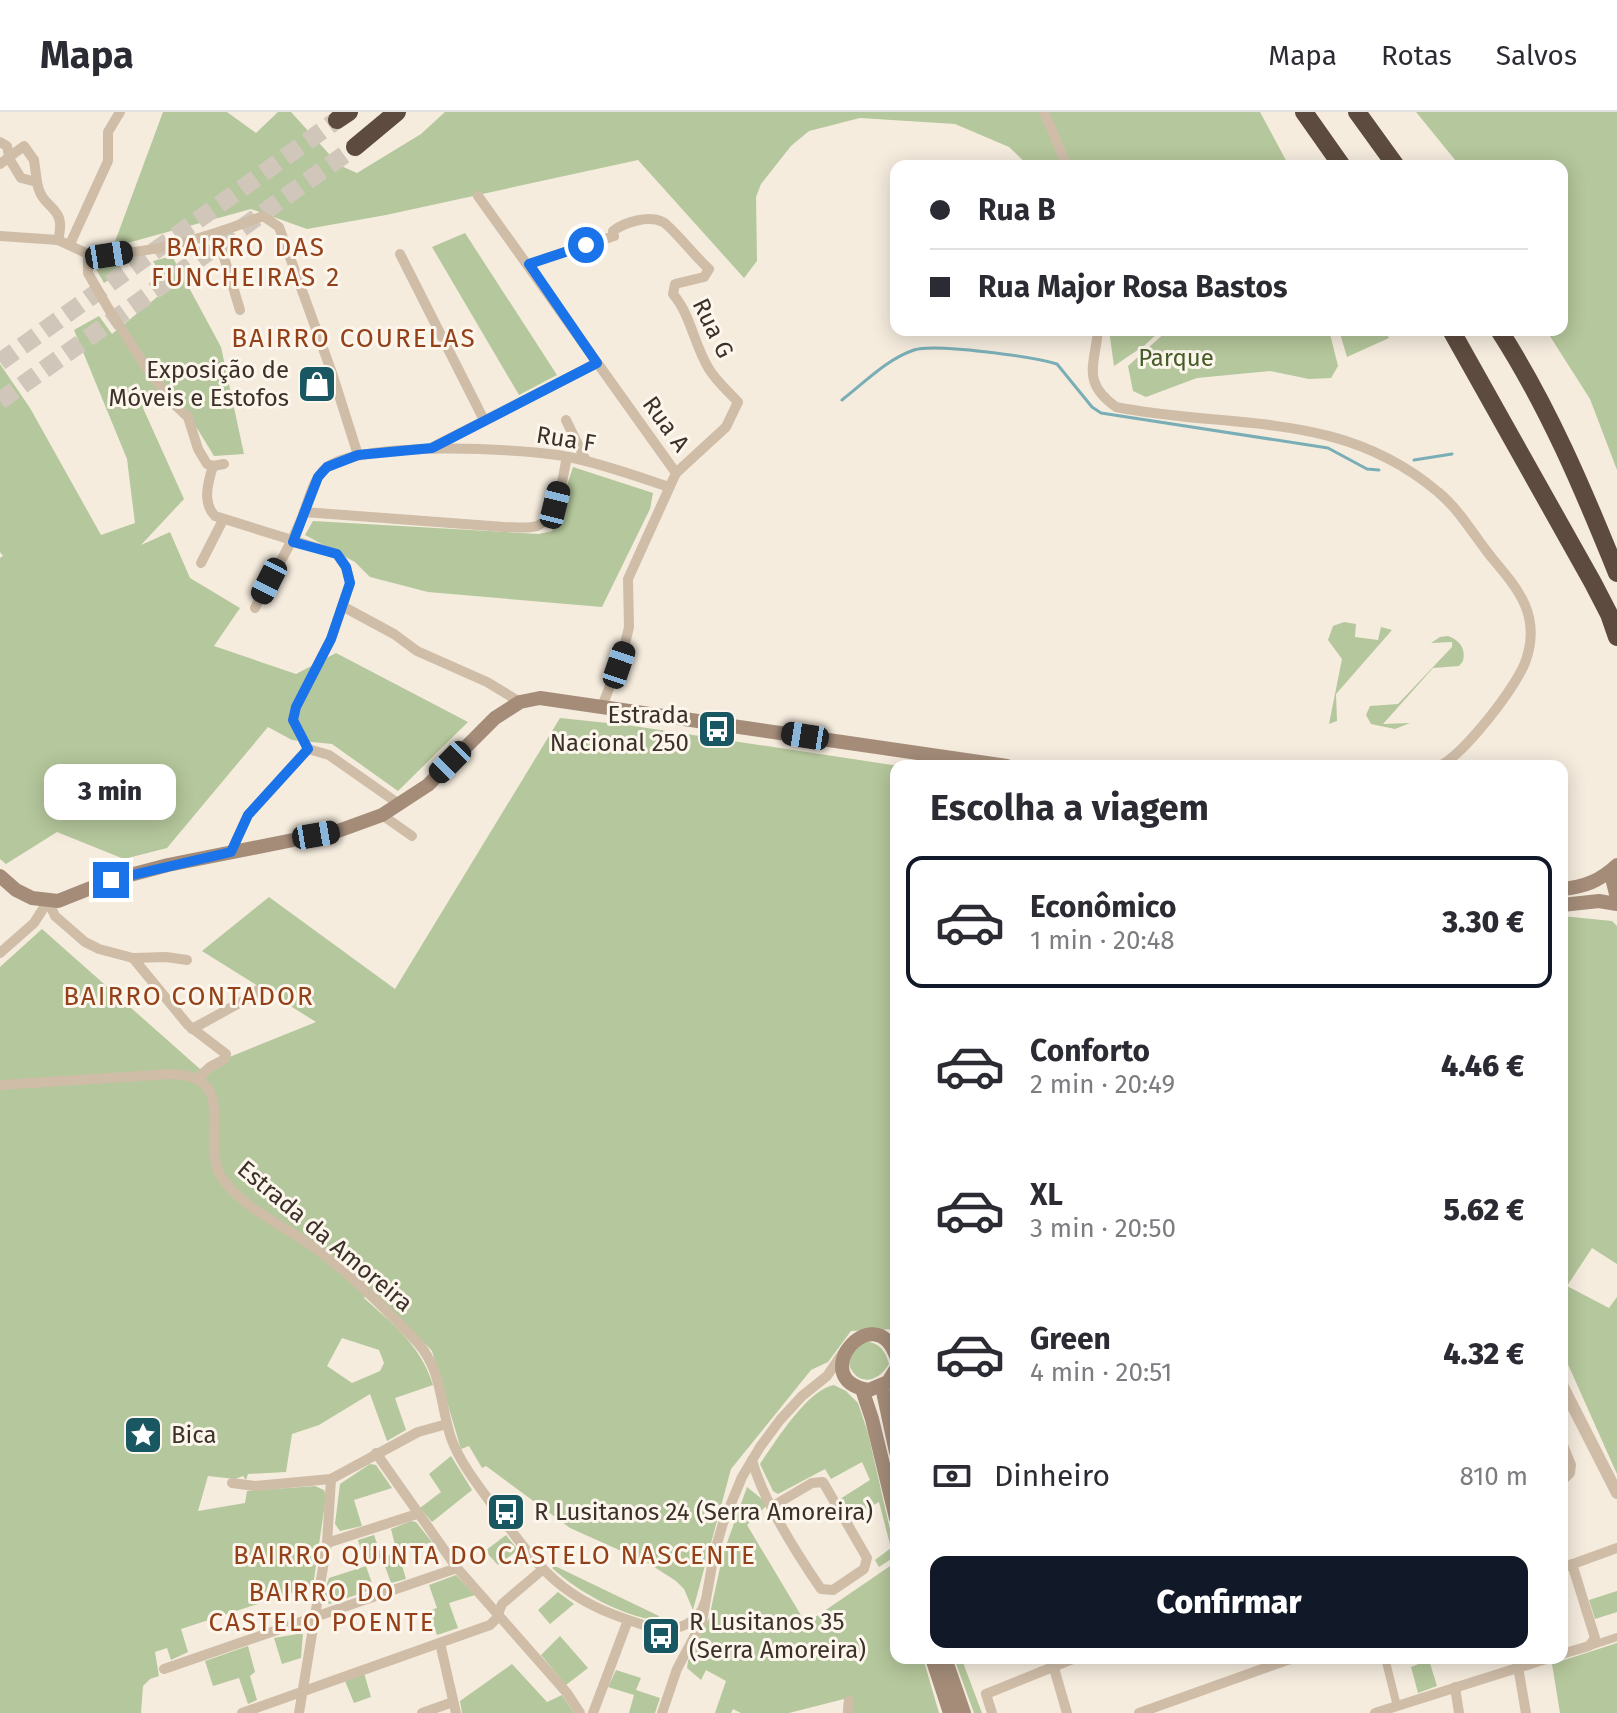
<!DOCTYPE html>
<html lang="pt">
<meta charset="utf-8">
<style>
:root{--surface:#fff;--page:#f7f7f7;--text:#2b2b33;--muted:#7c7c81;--line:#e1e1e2;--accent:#111827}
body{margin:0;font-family:"Fira Sans",sans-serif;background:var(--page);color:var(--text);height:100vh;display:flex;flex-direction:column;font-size:30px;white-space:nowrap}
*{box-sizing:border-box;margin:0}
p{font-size:26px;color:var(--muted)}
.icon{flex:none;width:44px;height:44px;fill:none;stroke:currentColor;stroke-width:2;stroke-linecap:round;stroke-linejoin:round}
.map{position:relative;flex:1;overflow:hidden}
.details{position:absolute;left:890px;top:648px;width:678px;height:904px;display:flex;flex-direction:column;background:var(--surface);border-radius:16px;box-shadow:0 4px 20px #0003}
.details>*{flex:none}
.guide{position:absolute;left:890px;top:48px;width:678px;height:176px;border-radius:16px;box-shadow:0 4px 20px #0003;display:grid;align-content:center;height:176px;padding:0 40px;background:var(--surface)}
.end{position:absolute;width:36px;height:36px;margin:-18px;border:10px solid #1a73e8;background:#fff;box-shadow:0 0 0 4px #fff}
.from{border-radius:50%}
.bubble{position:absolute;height:56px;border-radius:16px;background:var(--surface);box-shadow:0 4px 20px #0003;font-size:26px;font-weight:800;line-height:56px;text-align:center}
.car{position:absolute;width:24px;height:48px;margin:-24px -12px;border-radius:10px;box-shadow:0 0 6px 2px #0007;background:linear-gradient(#222 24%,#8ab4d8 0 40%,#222 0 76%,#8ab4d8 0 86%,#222 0)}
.guide b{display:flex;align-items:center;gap:28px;height:76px;font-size:30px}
.guide b+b{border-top:2px solid var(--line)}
.guide i{width:20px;height:20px;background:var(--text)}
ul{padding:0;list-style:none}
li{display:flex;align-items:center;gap:24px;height:132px;margin:0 16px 12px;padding:0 24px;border:4px solid transparent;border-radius:16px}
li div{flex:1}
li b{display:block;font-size:30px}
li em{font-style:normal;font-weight:800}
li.selected{border-color:var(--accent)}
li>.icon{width:72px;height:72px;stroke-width:1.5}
h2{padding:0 40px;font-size:36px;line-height:96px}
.pay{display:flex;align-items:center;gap:20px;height:88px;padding:0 40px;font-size:30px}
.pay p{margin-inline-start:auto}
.action{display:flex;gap:16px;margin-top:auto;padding:16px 40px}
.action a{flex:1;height:92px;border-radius:16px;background:var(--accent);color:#fff;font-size:32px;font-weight:800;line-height:92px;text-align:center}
header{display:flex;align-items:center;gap:48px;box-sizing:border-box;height:112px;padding:0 40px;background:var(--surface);border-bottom:2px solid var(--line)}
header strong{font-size:38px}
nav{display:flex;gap:44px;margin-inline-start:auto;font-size:28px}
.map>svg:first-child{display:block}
.green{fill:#b5c79c;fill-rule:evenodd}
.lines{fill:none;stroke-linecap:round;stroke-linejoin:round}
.stream{stroke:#7aaeb6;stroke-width:3}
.motorway-tunnel{stroke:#d0c7ba;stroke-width:18;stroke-dasharray:18 9;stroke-linecap:butt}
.pedestrian{stroke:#cfbda8;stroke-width:8}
.minor{stroke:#cfbda8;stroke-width:10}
.tertiary{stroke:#cfbda8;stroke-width:12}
.secondary{stroke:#a48c79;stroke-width:14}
.motorway{stroke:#5d4b3f;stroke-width:18}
.route{stroke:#1a73e8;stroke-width:10}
.labels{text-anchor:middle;stroke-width:6;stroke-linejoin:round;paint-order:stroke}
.street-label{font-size:24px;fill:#3c3129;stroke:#fcf6ec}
.park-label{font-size:24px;fill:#465d2a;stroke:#fcf6ec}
.poi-label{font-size:24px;fill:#3c3129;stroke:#fcf6ec;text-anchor:start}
.neighbourhood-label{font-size:26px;letter-spacing:2px;fill:#944119;stroke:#fcf6ec}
</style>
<header>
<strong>Mapa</strong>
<nav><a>Mapa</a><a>Rotas</a><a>Salvos</a></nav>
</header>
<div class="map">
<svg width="1617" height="1601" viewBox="0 0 1617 1601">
<rect width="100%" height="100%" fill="#f5ecde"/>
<!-- green -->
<g class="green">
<path d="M163,0H227L256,21L278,0H291L339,53L357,61L421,22L445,0H1260L1289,54H1029L1009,35L955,12L860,6L809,19L791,34L761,72L756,85L757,149L744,166L638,48L386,103L307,117L251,97L113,135Z"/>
<path d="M1416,0H1617V358L1590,287L1546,218H1562V54H1460Z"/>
<path d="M465,121L557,263L519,283L432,135Z"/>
<path d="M172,144L221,235L244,342L214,344L173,277L143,296L184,387L141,433L170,420L190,466L240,496L214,534L296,562L336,541L468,610L398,679L332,632L292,628L268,615L167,736L124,747L57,720L6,752L0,747V446L3,444L0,440V252L30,296L101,423L135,411L127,347L74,218L99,204L112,222L168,176L153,149Z"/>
<path d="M111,146L116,147L123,159L104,171L95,155L99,149Z"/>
<path d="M1109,218H1161L1145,233L1114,254Z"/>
<path d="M1168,218H1329L1338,254L1331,266L1309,267L1270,259L1197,266L1146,285L1133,279L1128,254Z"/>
<path d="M1339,218H1384L1389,226L1347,245Z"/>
<path d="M573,355L653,381L650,397L602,495L428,480L370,465L355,450L305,423L313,409L539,422L552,419Z"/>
<path d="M1344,510L1356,512L1355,525L1378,528L1381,515L1392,518L1336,582L1337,609L1329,612L1342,547L1328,528L1333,514Z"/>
<path d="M1448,524C1460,528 1466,537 1463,549L1459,554L1433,556L1383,612L1410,611L1395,617L1371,612L1366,603L1370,594L1398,592L1452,535V530L1431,531L1440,525Z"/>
<path d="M560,606L627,613L899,654H896V1217L851,1219L828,1250L811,1258L731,1357L693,1498L684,1477L676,1469L648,1451L570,1416L486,1354L482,1356L469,1334L461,1337L432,1239L370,1176L364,1186C394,1213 421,1234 433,1273L395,1286L406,1318L387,1329L370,1282L319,1313L292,1322L286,1360L248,1362L246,1368L243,1364L235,1367L208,1364L198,1399L245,1391L247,1379L315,1374L324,1378L326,1384L313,1474L181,1517L188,1540L171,1548L167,1536L155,1540L159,1564L150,1567L143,1574L141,1601H0V855L42,817L200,957L316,910L202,839L269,785L395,877ZM342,1226L379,1238L384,1251L380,1259L352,1271L327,1254Z"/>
<path d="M1562,804L1612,809L1617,814V1152L1592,1136L1567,1174L1609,1196L1617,1185V1362L1562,1239V1013L1567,995L1562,990Z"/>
<path d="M863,1229C878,1230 885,1237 889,1252C877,1273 853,1274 848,1248Z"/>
<path d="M834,1273L846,1279L858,1291L868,1321L896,1444L879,1455L875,1448L891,1436L879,1390L850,1406L840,1387L870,1368L862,1350L831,1367L825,1357L778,1382L773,1379L760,1352C775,1330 808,1277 834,1273Z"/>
<path d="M451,1344L472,1378L432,1410L420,1396L441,1380L429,1362Z"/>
<path d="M370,1352L376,1353L392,1376L354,1388L362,1414L340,1419L335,1412L340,1372Z"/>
<path d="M747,1375L768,1392L747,1413L802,1505L814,1506L896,1450V1546H923L939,1601H843L844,1587L789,1601H741L733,1597L731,1601H715L726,1569L706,1558L701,1568L687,1556L688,1549L709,1506L723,1442Z"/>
<path d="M411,1409L416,1410L432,1430L398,1440L406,1467L391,1471L382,1446L365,1451L358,1428L374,1423L382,1445L397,1441L391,1417Z"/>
<path d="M506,1423L518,1438L498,1453L485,1439Z"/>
<path d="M366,1454L374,1477L329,1492L322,1485L329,1466Z"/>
<path d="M555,1454L659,1504L657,1509C619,1502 581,1482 552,1456Z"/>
<path d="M456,1463L475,1483L449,1491L458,1516L437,1523L429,1499L437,1496L429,1473Z"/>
<path d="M1617,1479V1500L1595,1507L1589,1488Z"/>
<path d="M558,1480L574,1492L550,1512L538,1498Z"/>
<path d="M303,1521L301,1546L282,1552L274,1526Z"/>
<path d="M560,1524L588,1556L566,1573L541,1543Z"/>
<path d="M1617,1531V1601H1560L1552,1552Z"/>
<path d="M248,1534L255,1560L250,1564L257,1588L248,1592L239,1566L213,1574L205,1549Z"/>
<path d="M954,1546H966L962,1548L982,1601H974Z"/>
<path d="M1429,1548L1437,1574L1418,1581L1411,1555Z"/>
<path d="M512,1552L547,1590L562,1583L574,1601H462L460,1589Z"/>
<path d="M616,1558L641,1566L636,1578L660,1586L655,1601H629L634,1583L608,1575Z"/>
<path d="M364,1561L371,1585L354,1591L345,1569Z"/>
</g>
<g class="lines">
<!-- stream -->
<g class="stream">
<path d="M842,288C864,271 887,247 914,238C935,231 1034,245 1057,252L1092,295L1101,301L1328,336L1367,357L1379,358"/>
<path d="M1414,348L1452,342"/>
</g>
<!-- motorway-tunnel -->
<g class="motorway-tunnel">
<path d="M0,250L337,8"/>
<path d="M0,289L355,35"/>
</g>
<!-- pedestrian -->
<g class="pedestrian">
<path d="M1590,1534L1617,1525"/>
<path d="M1385,1546L1397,1594"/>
</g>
<!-- minor -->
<g class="minor">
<path d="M1044,0L1067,54"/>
<path d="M0,30L7,34L10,48L21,66L37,70C41,99 68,92 58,128"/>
<path d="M0,52L24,34L34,48L37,70"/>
<path d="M478,84L676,361L628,467L629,515L624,536L602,595"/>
<path d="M217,122L240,198"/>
<path d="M0,124L58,128L88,142"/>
<path d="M70,132L108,49V20L120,0"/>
<path d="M88,142C149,144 207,126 263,104L279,115L332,261L358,343"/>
<path d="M88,142V161L108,196L144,252L171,289L188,305L198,337L207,352L213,354L224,352"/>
<path d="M400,142L484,308"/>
<path d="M529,152L614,124L613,119C625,110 648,103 663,110C672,115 698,148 709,157L704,165L675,172L673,182C691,203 694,233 709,257C716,269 729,280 738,290L726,315L676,361"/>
<path d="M1098,218C1095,253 1081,270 1116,295C1232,318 1340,297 1438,380C1459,397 1475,425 1492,446C1519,478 1541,504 1526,548C1518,573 1463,644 1439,654"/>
<path d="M566,308L586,349"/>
<path d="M433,335L597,251"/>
<path d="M213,354C208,370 202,391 215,404L337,442L346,455L350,471L331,527L296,595L293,608L308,637L248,703L231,740"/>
<path d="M304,400C309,386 314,366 326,356C359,328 524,336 569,345C603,352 636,364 669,375"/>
<path d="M201,451L223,408"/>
<path d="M342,494L394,522L417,539L487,570L520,590"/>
<path d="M255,496C271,464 292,434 304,400L504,415C514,415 528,417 537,414C560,405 562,366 567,345"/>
<path d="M308,637L329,643L399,692"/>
<path d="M382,703L412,724"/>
<path d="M48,789L55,804L85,830L99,837L133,846L188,913L226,942L225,947L210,955L197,967"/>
<path d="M0,841L34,811L48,789"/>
<path d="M133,846L166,845L187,848"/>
<path d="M192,917L254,883L258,878"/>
<path d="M0,973L170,962C243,963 198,1030 222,1066C243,1096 279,1111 309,1132C348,1159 384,1195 417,1230C442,1257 440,1293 451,1326C461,1353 479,1374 496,1398C548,1470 570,1492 657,1517C678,1519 699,1511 705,1490"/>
<path d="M1562,1331L1571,1353L1570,1361L1562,1369"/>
<path d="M376,1341L457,1456L567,1581L580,1601"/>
<path d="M752,1348C763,1388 797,1442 821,1477L833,1478L864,1457L867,1446L823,1370L812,1371L773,1394"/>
<path d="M232,1371L255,1374L331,1367L418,1320L447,1312"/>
<path d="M327,1431L417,1402"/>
<path d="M1562,1456L1617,1436"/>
<path d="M440,1531L456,1601"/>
<path d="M1562,1542L1589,1534L1595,1526L1572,1452"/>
<path d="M1051,1546L1067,1601"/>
<path d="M1518,1555L1526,1601"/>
<path d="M164,1557L457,1456"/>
<path d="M1455,1575L1459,1601"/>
<path d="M242,1601L490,1513L496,1507L502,1492L542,1458"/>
<path d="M299,1601L327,1431L331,1367"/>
<path d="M422,1601L453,1590"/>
<path d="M593,1601L628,1508"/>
<path d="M662,1601L677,1557L702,1510L714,1442L723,1411L742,1365L760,1335L780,1308L802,1284L827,1264L844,1239"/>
<path d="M848,1601L849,1589"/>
<path d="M992,1601L986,1582L1075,1546"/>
<path d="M1139,1601L1293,1546"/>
<path d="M1375,1601L1549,1546"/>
</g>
<!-- tertiary -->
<path class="tertiary" d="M1562,1273L1617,1381"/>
<!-- secondary -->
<g class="secondary">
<path d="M1617,754L1613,770L1617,786"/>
<path d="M0,764L16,778L32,786L58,789L111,768L168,753L338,719L382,703L428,673L495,606L520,590L540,586L1007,654"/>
<path d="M1562,777C1584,775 1600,769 1617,753"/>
<path d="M1562,793L1599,789L1617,792"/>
<path d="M896,1244C874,1183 804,1268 869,1278L888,1270L896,1257"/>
<path d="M882,1275L896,1340"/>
<path d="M862,1277L872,1307L896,1406"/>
<path d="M932,1546L950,1601"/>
<path d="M945,1546L964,1601"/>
</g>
<!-- motorway -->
<g class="motorway">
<path d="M1304,0L1342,54"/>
<path d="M1357,0L1396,54"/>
<path d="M337,8L349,0"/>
<path d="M355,35L397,0"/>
<path d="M1451,218L1593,471L1609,502L1617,525"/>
<path d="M1499,218C1548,294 1583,377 1617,461"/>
</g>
</g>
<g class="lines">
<!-- route -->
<path class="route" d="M111,768L231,740L248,703L308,637L293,608L296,595L331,527L350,471L346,455L337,442L293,430L318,365L327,355L358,343L432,336L597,251L529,152L586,133"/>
</g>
<!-- icons -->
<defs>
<g id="shop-square" transform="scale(2)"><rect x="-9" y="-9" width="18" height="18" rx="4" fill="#195762" stroke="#fcf6ec"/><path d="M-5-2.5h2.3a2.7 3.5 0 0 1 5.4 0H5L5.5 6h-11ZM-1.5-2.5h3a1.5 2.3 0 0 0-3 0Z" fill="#fff"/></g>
<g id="bus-square" transform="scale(2)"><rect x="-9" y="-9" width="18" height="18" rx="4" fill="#195762" stroke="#fcf6ec"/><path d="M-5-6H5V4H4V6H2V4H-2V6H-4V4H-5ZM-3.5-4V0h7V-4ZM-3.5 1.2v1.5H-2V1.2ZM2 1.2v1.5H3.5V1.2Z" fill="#fff"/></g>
<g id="sight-square" transform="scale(2)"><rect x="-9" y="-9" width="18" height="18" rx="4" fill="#195762" stroke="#fcf6ec"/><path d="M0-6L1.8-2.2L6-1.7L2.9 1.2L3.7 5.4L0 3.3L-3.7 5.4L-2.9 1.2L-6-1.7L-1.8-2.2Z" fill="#fff"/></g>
</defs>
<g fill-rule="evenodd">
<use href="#shop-square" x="317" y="272"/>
<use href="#bus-square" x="717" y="617"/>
<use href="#sight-square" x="143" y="1323"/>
<use href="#bus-square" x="506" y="1400"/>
<use href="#bus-square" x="661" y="1524"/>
</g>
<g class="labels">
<!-- street labels -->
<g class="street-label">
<text transform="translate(713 216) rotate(64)" y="8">Rua G</text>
<text transform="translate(666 312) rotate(54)" y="8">Rua A</text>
<text transform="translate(566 327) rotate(9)" y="8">Rua F</text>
<text transform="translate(325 1124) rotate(40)" y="8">Estrada da Amoreira</text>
</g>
<!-- park labels -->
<g class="park-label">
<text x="1176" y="254">Parque</text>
</g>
<!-- poi labels -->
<g class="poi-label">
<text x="289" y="266" text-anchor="end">Exposição de<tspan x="289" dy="28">Móveis e Estofos</tspan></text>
<text x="689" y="611" text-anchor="end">Estrada<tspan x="689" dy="28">Nacional 250</tspan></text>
<text x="171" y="1331">Bica</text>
<text x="534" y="1408">R Lusitanos 24 (Serra Amoreira)</text>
<text x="689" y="1518">R Lusitanos 35<tspan x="689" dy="28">(Serra Amoreira)</tspan></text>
</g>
<!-- neighbourhood labels -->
<g class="neighbourhood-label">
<text x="246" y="144">BAIRRO DAS<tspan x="246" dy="30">FUNCHEIRAS 2</tspan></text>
<text x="354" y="235">BAIRRO COURELAS</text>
<text x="189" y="893">BAIRRO CONTADOR</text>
<text x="495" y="1452">BAIRRO QUINTA DO CASTELO NASCENTE</text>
<text x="322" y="1489">BAIRRO DO<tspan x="322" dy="30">CASTELO POENTE</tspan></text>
</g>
</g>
</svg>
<i class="end from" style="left:586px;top:133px"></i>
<i class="end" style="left:111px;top:768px"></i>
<div class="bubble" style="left:44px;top:652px;width:132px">3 min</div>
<i class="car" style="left:109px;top:143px;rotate:81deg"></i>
<i class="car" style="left:555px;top:393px;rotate:14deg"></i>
<i class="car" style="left:269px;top:469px;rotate:207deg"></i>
<i class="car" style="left:619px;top:553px;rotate:19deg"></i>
<i class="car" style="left:805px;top:624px;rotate:279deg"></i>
<i class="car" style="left:450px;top:650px;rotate:225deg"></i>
<i class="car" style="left:316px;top:723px;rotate:80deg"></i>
<div class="guide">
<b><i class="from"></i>Rua B</b>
<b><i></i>Rua Major Rosa Bastos</b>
</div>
<section class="details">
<h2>Escolha a viagem</h2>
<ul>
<li class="selected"><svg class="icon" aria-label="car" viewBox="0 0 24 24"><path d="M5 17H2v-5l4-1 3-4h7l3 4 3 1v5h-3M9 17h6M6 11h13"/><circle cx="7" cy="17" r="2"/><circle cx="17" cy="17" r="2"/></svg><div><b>Econômico</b><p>1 min · 20:48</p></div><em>3.30 €</em></li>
<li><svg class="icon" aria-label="car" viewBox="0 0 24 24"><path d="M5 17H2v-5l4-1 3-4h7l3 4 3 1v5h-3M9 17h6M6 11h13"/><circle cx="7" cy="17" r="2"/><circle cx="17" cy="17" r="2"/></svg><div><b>Conforto</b><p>2 min · 20:49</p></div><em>4.46 €</em></li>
<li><svg class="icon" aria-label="car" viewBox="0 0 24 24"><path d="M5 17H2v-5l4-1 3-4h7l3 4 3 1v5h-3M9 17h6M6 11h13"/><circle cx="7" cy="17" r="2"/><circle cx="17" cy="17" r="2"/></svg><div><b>XL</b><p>3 min · 20:50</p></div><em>5.62 €</em></li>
<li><svg class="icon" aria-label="car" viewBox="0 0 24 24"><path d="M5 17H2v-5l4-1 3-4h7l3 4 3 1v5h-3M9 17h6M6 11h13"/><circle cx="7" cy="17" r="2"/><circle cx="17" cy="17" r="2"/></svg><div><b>Green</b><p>4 min · 20:51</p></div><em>4.32 €</em></li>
</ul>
<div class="pay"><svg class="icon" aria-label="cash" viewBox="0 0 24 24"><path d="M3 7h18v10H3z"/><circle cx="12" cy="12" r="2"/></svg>Dinheiro<p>810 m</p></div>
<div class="action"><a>Confirmar</a></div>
</section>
</div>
